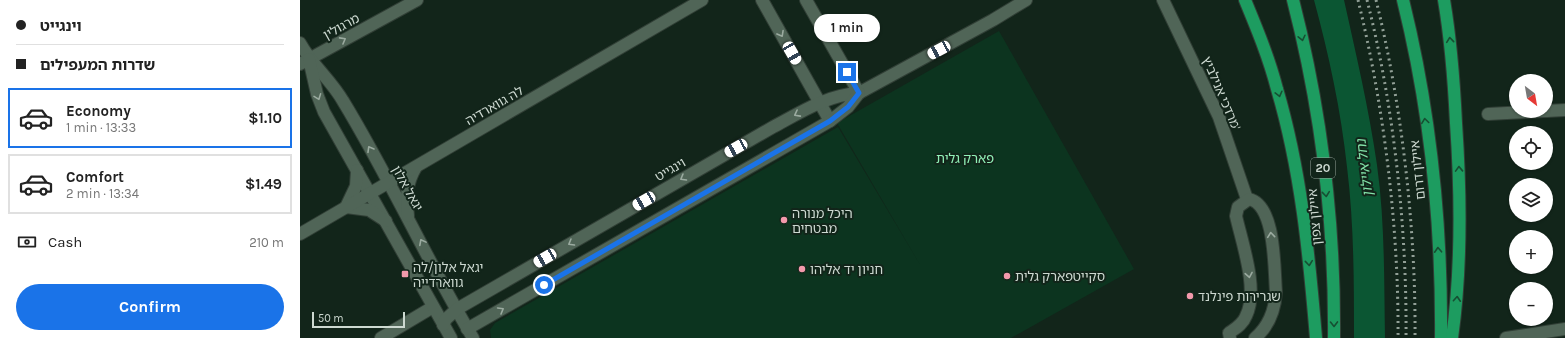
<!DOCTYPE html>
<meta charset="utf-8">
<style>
:root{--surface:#fff;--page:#f2f2f2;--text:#222;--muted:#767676;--line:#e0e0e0;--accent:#1a73e8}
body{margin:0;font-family:Karla,"Noto Sans Hebrew",sans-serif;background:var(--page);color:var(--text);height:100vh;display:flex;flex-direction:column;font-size:15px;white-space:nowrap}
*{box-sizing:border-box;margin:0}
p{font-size:13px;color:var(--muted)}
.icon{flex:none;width:22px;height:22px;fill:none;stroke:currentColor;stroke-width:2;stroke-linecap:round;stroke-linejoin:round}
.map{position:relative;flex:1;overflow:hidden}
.panel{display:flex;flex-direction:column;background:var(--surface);width:300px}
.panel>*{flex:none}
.guide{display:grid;align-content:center;height:88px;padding:0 16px;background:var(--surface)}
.needle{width:26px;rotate:149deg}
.fabs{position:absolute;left:1209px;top:74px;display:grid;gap:8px}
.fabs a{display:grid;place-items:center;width:44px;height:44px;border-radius:50%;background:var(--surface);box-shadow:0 1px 3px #0004;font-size:20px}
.scale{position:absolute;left:12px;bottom:10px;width:93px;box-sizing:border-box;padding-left:4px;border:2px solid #cdd9d1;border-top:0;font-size:11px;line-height:14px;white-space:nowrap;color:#cdd9d1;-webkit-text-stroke:3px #12251a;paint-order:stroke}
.end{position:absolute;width:18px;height:18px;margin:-9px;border:5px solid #1a73e8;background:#fff;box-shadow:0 0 0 2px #fff}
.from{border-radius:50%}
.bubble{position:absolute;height:28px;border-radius:14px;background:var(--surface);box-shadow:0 1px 3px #0004;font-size:13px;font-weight:700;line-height:28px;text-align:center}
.car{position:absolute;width:12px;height:24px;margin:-12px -6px;border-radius:5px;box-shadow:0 0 3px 1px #0007;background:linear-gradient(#fff 24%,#345 0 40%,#fff 0 76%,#345 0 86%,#fff 0)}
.guide b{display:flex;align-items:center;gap:14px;height:38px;font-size:15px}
.guide b+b{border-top:1px solid var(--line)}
.guide i{width:10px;height:10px;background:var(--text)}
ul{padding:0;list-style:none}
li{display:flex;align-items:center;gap:12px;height:60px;margin:0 8px 6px;padding:0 8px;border:2px solid var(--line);border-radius:0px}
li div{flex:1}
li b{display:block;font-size:15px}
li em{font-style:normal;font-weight:700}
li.active{border-color:var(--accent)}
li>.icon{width:36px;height:36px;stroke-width:1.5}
.pay{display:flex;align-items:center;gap:10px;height:44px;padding:0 16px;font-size:15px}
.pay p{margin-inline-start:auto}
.cta{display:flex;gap:8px;margin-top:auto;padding:8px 16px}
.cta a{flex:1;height:46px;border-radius:24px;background:var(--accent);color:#fff;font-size:16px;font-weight:700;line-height:46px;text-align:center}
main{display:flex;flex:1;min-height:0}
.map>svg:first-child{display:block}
.green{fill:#0c341f}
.water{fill:#0b5633}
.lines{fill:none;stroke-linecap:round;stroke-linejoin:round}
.minor-casing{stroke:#313f36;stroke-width:14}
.tertiary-casing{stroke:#313f36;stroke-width:14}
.secondary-casing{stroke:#313f36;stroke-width:14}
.motorway-casing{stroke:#313f36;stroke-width:14}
.minor{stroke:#506557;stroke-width:12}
.tertiary{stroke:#506557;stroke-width:12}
.secondary{stroke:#506557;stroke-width:12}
.motorway{stroke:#1d9c60;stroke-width:12}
.rail{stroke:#92a097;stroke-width:3;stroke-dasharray:2 4;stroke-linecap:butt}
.oneway{stroke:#9baba0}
.oneway2{stroke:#164f32}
.route{stroke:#1a73e8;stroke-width:5}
.poi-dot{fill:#f39aac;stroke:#12251a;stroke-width:1.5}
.labels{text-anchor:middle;stroke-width:4;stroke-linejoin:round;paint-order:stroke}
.shield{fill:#12251a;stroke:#95a39a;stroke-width:1}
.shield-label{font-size:12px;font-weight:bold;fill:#cdd9d1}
.street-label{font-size:13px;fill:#cdd9d1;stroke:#12251a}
.park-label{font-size:13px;fill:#92f1b8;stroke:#12251a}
.poi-label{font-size:13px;fill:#cdd9d1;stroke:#12251a;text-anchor:start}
.water-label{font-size:14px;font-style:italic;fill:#83e2a9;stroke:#12251a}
</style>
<main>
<section class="panel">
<div class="guide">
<b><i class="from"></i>וינגייט</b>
<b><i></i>שדרות המעפילים</b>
</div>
<ul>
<li class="active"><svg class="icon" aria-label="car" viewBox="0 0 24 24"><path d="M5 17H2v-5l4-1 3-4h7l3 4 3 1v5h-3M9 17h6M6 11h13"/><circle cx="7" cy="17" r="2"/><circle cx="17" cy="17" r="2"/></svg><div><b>Economy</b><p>1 min · 13:33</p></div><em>$1.10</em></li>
<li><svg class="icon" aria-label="car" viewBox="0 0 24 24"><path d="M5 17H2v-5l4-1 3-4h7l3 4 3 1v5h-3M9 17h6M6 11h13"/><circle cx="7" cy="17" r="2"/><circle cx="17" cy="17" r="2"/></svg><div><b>Comfort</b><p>2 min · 13:34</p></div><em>$1.49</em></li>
</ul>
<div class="pay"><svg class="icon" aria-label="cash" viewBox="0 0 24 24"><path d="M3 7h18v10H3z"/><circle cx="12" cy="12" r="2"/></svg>Cash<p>210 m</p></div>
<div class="cta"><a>Confirm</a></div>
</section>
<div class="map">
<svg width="1265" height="338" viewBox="0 0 1265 338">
<rect width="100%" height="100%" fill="#12251a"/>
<!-- green -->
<path class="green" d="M699,31L834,269L711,338H191L190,330L195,323L538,127L622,268L537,123Z"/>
<!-- water -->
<path class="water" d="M1014,0H1044C1056,54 1069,109 1077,165C1085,222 1084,280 1085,338H1054C1054,281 1054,224 1047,167C1041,111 1029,55 1014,0Z"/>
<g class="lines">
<!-- minor casing -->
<g class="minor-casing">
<g id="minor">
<path d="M863,0L919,117L947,199"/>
<path d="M0,64L117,0"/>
<path d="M559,93L693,20L726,0"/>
<path d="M1246,111L1265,110"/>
<path d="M1188,114L1245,111"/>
<path d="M81,338L133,307"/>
<path d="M930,338L929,333C936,328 943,324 946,316C959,290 942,243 936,216L938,207L949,199C976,205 974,269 976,292C975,309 969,326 955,338"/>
<path d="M1206,338L1265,329"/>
</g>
</g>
<!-- tertiary casing -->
<g class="tertiary-casing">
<g id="tertiary">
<path d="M462,0L530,121"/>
<path d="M506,0L559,93"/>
<path d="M0,43C12,65 31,80 43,101C90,178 127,261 173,338"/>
<path d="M9,59L17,94L24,112L151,338"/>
<path d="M143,325L146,319L157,309L473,127C501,112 527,95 559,93"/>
<path d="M167,329L530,121L548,107L559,93"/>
</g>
</g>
<!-- secondary casing -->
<g class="secondary-casing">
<g id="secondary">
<path d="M46,207L69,210L86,221"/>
<path d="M46,207L56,186L57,170"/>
<path d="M108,216C106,197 106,184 116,167"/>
<path d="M0,234L402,0"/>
</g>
</g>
<!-- motorway casing -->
<g class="motorway-casing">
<g id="motorway">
<path d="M945,0C957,29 969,58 977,89C1001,170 1009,254 1016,338"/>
<path d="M993,0C1021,109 1035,225 1034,338"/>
<path d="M1103,0C1130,109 1142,225 1141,338"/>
<path d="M1144,0C1151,41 1154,82 1156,123C1161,195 1162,267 1152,338"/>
</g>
</g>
<!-- minor -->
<use href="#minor" class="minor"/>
<!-- tertiary -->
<use href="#tertiary" class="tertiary"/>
<!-- secondary -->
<use href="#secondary" class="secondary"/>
<!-- motorway -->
<use href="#motorway" class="motorway"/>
<!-- rail -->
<g class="rail">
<path d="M1058,0C1084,106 1099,229 1098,338"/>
<path d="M1067,0C1094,106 1107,229 1106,338"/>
<path d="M1076,0C1102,105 1116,230 1115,338"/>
</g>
</g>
<!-- one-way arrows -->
<defs><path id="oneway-chevron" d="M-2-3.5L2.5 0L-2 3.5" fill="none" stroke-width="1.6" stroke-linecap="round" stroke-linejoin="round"/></defs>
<g class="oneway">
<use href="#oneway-chevron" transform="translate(481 34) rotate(61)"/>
<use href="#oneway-chevron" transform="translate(43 40) rotate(-29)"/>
<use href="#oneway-chevron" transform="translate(18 97) rotate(69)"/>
<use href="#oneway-chevron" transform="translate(497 114) rotate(152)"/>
<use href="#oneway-chevron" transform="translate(70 149) rotate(-120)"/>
<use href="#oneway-chevron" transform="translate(383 178) rotate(150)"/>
<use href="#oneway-chevron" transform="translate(971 235) rotate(-96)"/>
<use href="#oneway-chevron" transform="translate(122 242) rotate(-118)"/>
<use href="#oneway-chevron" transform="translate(271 243) rotate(150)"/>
<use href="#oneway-chevron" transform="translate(949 275) rotate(80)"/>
<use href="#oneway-chevron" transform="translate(201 310) rotate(-30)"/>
</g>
<g class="oneway2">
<use href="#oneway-chevron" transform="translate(1002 38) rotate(77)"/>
<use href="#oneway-chevron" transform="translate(1150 40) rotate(-96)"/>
<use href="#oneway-chevron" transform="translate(979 94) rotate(76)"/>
<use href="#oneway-chevron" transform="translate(1125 121) rotate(-98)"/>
<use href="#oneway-chevron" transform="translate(1159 169) rotate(-92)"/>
<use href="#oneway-chevron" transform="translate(1026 194) rotate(84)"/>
<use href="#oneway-chevron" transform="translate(1138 250) rotate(-93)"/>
<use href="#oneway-chevron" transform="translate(1009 263) rotate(84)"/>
<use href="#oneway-chevron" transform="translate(1157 299) rotate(-86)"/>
<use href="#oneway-chevron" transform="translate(1034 324) rotate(89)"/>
</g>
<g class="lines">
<!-- route -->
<path class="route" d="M244,285L530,121L548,107L559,93L547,72"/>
</g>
<!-- markers -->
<g class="poi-dot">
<circle cx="484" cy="220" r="4"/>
<circle cx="502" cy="269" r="4"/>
<rect x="101" y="270" width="8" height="8" rx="2"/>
<circle cx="707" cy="276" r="4"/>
<circle cx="890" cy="296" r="4"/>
</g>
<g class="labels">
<!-- shield labels -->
<rect class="shield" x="1011" y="158" width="24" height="20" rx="3"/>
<g class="shield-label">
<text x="1023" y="172">20</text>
</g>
<!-- street labels -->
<g class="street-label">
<text transform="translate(41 26) rotate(-29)" y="5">מרגולין</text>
<text transform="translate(922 93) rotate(67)" y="5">מרדכי אנילביץ'</text>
<text transform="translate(194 105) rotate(-30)" y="5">לה גווארדיה</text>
<text transform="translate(370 169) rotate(-30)" y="5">וינגייט</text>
<text transform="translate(1117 170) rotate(-96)" y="5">איילון דרום</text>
<text transform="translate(108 188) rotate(61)" y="5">יגאל אלון</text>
<text transform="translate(1014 217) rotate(-95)" y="5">איילון צפון</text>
</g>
<!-- park labels -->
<g class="park-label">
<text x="665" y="163">פארק גלית</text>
</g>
<!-- poi labels -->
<g class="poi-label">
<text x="492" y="218">היכל מנורה<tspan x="492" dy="15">מבטחים</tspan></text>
<text x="113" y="272">יגאל אלון/לה<tspan x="113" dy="15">גווארדייה</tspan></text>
<text x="510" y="274">חניון יד אליהו</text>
<text x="715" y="281">סקייטפארק גלית</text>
<text x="898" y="301">שגרירות פינלנד</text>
</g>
<!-- water labels -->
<g class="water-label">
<text transform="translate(1064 168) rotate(-97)" y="5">נחל איילון</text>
</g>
</g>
</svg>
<div class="fabs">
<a><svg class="needle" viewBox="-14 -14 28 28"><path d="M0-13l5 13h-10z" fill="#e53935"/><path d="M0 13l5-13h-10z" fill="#767676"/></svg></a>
<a><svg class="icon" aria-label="locate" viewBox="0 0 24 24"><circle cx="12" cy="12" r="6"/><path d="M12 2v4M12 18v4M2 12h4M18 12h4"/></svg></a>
<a><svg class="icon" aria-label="layers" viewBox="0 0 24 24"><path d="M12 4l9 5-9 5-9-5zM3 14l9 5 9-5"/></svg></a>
<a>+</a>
<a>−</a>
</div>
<div class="scale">50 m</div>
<i class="end from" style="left:244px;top:285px"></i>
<i class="end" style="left:547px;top:72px"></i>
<div class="bubble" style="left:514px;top:14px;width:66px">1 min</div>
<i class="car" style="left:639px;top:50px;rotate:242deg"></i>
<i class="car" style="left:492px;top:53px;rotate:150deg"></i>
<i class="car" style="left:436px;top:148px;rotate:241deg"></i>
<i class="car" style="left:344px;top:201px;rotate:240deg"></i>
<i class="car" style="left:245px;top:258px;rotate:240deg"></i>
</div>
</main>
